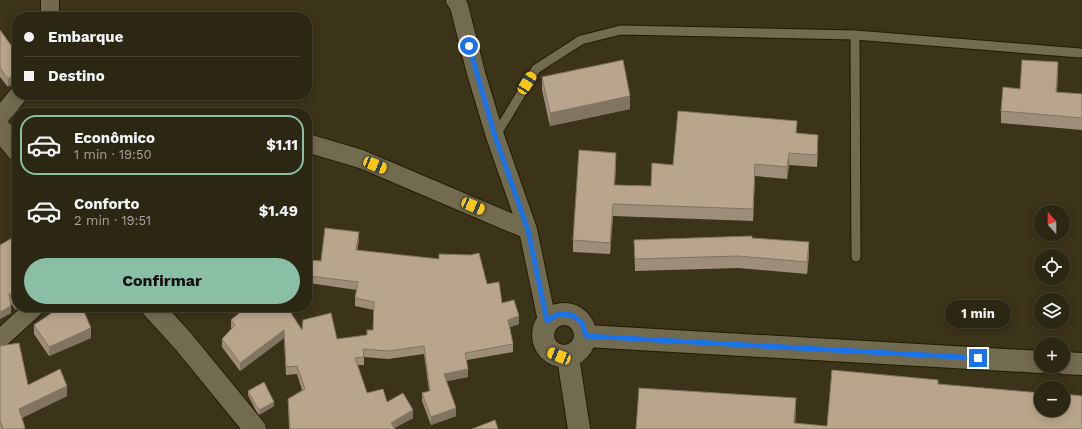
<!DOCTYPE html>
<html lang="pt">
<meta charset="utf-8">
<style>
:root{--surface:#2c2713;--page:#342f1c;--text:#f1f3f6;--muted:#a6a5a0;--line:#484433;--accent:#8abfa5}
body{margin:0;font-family:"Work Sans",sans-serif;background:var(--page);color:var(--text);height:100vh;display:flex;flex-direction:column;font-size:15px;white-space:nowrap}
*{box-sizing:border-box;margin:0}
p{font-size:13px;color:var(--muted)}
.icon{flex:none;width:22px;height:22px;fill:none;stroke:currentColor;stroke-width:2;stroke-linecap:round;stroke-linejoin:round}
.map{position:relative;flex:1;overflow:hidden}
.side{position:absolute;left:12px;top:108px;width:300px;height:204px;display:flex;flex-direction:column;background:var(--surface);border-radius:16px;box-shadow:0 2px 10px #0003,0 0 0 1px var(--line)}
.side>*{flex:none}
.top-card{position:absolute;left:12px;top:12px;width:300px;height:88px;border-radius:16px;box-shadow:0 2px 10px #0003,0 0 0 1px var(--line);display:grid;align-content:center;height:88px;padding:0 12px;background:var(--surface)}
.needle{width:26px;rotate:339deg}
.buttons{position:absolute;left:1034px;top:205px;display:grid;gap:8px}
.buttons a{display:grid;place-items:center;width:36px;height:36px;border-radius:50%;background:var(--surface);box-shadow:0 2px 10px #0003,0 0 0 1px var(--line);font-size:20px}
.end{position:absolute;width:18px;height:18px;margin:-9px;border:5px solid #1a73e8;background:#fff;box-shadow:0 0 0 2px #fff}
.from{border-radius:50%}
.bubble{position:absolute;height:28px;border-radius:14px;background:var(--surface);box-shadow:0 2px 10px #0003,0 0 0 1px var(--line);font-size:13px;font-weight:700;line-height:28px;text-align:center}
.car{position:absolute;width:12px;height:24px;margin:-12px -6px;border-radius:5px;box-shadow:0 0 3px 1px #0007;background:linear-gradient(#f5c518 24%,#345 0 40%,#f5c518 0 76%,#345 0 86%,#f5c518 0)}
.top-card b{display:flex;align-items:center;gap:14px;height:38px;font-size:15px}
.top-card b+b{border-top:1px solid var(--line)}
.top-card i{width:10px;height:10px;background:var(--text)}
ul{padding:7px 0 0;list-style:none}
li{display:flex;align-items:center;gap:12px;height:60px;margin:0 8px 6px;padding:0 4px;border:2px solid transparent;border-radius:16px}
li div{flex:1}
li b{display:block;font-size:15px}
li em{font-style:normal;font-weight:700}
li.current{border-color:var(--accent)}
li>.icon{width:36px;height:36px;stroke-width:1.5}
.action{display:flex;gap:8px;margin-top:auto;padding:8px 12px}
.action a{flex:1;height:46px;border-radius:24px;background:var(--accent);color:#111;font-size:16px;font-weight:700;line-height:46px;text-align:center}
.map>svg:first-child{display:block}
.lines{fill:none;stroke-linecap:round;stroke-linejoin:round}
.service-casing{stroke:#221b02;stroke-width:11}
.minor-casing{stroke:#221b02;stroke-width:20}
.tertiary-casing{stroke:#221b02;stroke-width:24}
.service{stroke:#726b4f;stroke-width:9}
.minor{stroke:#726b4f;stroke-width:18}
.tertiary{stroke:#726b4f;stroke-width:22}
.wall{fill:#9e8e78}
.shaded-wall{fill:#817461}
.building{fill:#b8a58b;stroke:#817461}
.route{stroke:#1a73e8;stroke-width:5}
</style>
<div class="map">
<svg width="1082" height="429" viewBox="0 0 1082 429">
<rect width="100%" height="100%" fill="#3b3419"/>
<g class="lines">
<!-- service casing -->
<g class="service-casing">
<g id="service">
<path d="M855,35L856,257"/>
<path d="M496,135L536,69L581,40L621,30L855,35L1080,53"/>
</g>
</g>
<!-- minor casing -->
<g class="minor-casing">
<g id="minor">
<path d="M455,0L459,6L476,73L495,136L528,230L547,321"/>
<path d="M50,17V0"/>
<path d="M0,117L18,95"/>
<path d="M307,143L361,159L528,230"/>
<path d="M0,339L35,307"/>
</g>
</g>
<!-- tertiary casing -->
<g class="tertiary-casing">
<g id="tertiary">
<path d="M0,129L17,150"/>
<path d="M152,307L183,341L255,429"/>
<circle cx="564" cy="335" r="21"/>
<path d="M586,336L1041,362"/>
<path d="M568,357L579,429"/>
<path d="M1063,363L1082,364"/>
</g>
</g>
<!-- service -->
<use href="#service" class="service"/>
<!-- minor -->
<use href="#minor" class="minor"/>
<!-- tertiary -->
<use href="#tertiary" class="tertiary"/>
</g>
<!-- wall -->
<g class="wall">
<path d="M0,30L13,48L8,87L0,77Z"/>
<path d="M1058,74L1057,92L1082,94V130L1001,123V111L1020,89Z"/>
<path d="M542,77L630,109L550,126L542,90Z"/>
<path d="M797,133L818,146L817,167L789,165L787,179L755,176L753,221L613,216L610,254L573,252V240L616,165L615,185L651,186L673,165Z"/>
<path d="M752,238L809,254L807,274L738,268L635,271L634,240Z"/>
<path d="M359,240L357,250L487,284L519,324L510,327L513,344V352L467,360L468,377L446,381L456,416L431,425L422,401V393L429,391L424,354L388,359L364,357V365H358L367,393L387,402L413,418L394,428L395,429H289L288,399L302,390L297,374L286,375L284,338L240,371L222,347V339L232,329L231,328V320L239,313L236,307H287L302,330L337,339L367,335L373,330L374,310L355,306V298L357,290L309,283V276L321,261Z"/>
<path d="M17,242V274L14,276L17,307H19L16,310L10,302L11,313L0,319Z"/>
<path d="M187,307H202L191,313Z"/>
<path d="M54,313L91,338L49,356L34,334V325Z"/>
<path d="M0,346L28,385L67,396L22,418L25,429H0Z"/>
<path d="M248,391L274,406L259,415L255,409L248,395Z"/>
</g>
<!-- shaded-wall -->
<g class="shaded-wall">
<path d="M1058,62V74L1056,104V92Z"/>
<path d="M17,72V81L8,87V79Z"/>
<path d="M630,96V109L550,126V113Z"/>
<path d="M818,135V146L817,167V155Z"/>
<path d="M616,153V165L614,197V185Z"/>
<path d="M789,153V165L787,179V167Z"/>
<path d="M755,164V176L753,221V209Z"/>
<path d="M613,204V216L610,254V243Z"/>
<path d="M359,232V240L356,257V250Z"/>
<path d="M809,242V254L807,274V262Z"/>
<path d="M17,268V274L12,277V271Z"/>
<path d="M17,303V307H19L16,310V304Z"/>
<path d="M11,306V313L0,319V312Z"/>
<path d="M191,307H202L191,313Z"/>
<path d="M519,316V324L508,328V320Z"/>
<path d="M91,328V338L49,356V347Z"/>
<path d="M284,330V338L240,371V363Z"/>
<path d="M468,369V377L444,382V374Z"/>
<path d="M67,386V396L19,419V409Z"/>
<path d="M796,398V413L795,429H794Z"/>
<path d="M274,402V406L259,415V410Z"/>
<path d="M456,408V416L431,425V417Z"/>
<path d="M413,410V418L393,429L391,423Z"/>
</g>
<!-- building -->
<g class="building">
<path d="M0,30L13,48L16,46L17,47V72L8,79L0,68Z"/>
<path d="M623,60L630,96L550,113L542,77Z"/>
<path d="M1022,60L1058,62L1056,92L1082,94V118L1001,111L1003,87L1020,89Z"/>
<path d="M678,111L797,121L796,133L818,135L817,155L789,153L787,167L755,164L753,209L613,204L610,243L573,240L579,150L616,153L614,185L651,186L652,163L673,165Z"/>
<path d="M325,228L359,232L356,250L439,259V254L471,255L479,253L487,284L499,282L502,303L514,300L519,316L508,320L513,344L465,353L468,369L444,374L456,408L431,417L422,393L430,391L424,346L388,351L363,349L364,357L355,358L367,393L383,389L387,402L403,393L413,410L391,423L395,429H290L288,399L305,389L297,366L286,367L284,330L240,363L222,339L235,325L231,320L243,310L241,307H287L302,330L303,320L331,313L337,339L367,335V330H373L374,302L355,298L358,282L309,276L311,260L321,261Z"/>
<path d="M752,236V238L809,242L807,262L738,256L635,259L634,240Z"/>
<path d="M14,237L17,242V268L12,271L17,280V303L16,304L9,293L11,306L0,312V245Z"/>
<path d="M68,307H82L91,328L49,347L34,325L53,312L54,313Z"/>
<path d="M19,343L28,385L60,369L67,386L19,409L25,428L22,429H3L0,420V346Z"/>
<path d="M832,370L938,380V384L1041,393V410H1063V394L1082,396V429H636L639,388L796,398L794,423L827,426Z"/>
<path d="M264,382L274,402L259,410L255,404L248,391Z"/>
<path d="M495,420L498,429H472Z"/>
</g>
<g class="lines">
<!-- route -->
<path class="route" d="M469,46L495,136L528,230L547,321L558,314L572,315L582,323L586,336L978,358"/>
</g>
</svg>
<div class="buttons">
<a><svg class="needle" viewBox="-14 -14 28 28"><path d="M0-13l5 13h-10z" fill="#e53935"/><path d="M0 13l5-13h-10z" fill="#a6a5a0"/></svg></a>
<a><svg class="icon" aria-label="locate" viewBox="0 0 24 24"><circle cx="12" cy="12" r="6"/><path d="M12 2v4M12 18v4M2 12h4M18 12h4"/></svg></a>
<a><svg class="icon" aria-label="layers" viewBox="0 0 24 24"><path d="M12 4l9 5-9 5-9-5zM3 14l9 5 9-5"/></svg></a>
<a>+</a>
<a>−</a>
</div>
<i class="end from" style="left:469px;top:46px"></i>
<i class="end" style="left:978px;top:358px"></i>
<div class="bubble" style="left:945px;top:300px;width:66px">1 min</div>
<i class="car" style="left:527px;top:83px;rotate:32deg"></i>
<i class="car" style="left:375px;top:165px;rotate:112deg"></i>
<i class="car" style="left:473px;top:206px;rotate:113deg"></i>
<i class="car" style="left:559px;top:356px;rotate:292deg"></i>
<div class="top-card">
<b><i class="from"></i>Embarque</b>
<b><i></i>Destino</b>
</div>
<section class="side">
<ul>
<li class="current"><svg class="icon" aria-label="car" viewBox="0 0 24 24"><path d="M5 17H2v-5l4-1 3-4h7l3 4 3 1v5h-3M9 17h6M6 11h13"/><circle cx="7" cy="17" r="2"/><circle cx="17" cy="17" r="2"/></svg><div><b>Econômico</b><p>1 min · 19:50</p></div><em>$1.11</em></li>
<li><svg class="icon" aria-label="car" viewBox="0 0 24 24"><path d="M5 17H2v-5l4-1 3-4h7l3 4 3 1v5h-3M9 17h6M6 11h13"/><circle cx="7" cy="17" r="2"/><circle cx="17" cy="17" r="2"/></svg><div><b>Conforto</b><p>2 min · 19:51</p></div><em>$1.49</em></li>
</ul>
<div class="action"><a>Confirmar</a></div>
</section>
</div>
